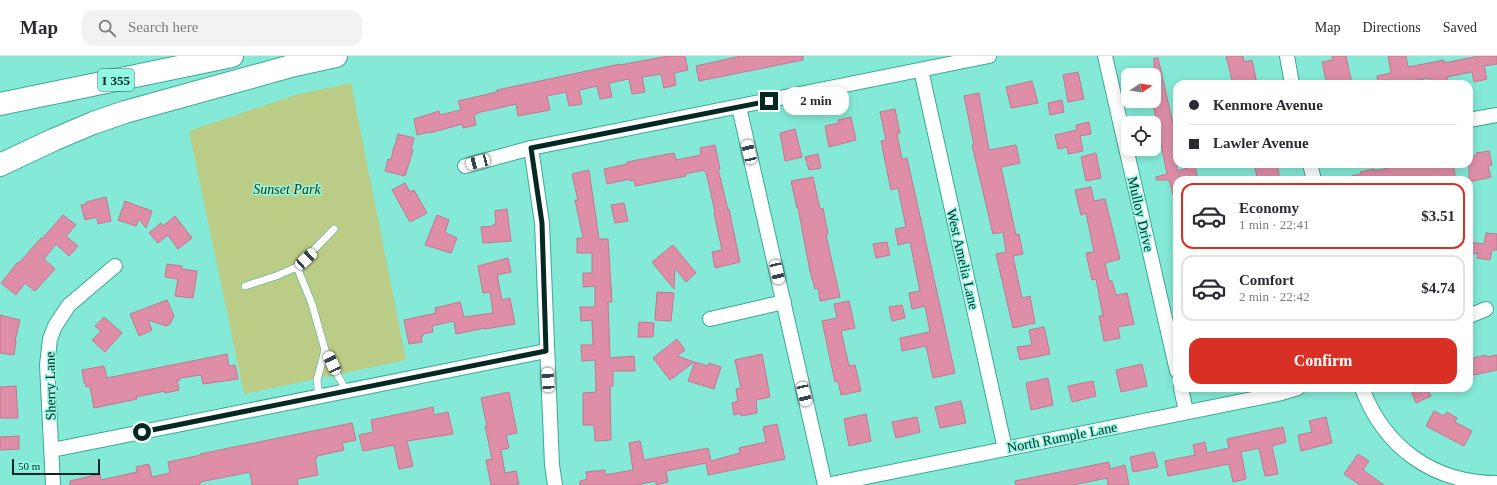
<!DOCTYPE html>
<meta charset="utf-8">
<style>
:root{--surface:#fff;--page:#f2f2f3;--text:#2b2b33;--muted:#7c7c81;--line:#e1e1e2;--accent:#d93025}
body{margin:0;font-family:"Times New Roman",serif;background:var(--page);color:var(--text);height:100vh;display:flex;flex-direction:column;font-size:15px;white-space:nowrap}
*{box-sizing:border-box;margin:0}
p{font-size:13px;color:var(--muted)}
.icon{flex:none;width:22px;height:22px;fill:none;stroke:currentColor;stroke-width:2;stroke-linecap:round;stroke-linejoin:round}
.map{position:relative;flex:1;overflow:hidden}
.panel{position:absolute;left:1173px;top:120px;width:300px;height:216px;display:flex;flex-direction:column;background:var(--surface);border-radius:12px;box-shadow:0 2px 10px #0003}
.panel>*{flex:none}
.hud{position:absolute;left:1173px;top:24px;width:300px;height:88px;border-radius:12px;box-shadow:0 2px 10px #0003;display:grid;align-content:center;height:88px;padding:0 16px;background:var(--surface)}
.needle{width:26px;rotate:78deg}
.fabs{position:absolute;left:1121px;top:12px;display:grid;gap:8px}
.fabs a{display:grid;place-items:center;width:40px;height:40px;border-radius:8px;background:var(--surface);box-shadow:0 2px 10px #0003;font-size:20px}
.scale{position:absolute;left:12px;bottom:10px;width:88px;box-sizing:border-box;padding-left:4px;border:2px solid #052822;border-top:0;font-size:11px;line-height:14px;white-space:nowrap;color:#052822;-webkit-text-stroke:3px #91f8e4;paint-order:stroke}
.end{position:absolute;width:18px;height:18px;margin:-9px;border:5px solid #052822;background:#fff;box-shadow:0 0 0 2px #fff}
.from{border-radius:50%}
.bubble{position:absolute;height:28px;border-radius:12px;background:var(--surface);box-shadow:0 2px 10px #0003;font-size:13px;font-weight:600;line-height:28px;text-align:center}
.car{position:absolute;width:12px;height:24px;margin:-12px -6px;border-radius:5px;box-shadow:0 0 3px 1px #0007;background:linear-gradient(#fff 24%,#345 0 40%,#fff 0 76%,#345 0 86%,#fff 0)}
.hud b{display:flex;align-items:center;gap:14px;height:38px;font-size:15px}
.hud b+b{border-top:1px solid var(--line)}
.hud i{width:10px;height:10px;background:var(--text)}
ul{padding:7px 0 0;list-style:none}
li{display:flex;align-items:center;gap:12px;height:66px;margin:0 8px 6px;padding:0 8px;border:2px solid var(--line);border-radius:12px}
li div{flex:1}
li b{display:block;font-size:15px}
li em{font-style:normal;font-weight:600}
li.current{border-color:var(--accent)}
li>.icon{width:36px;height:36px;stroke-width:1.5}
.button{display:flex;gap:8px;margin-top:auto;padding:8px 16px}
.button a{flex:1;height:46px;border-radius:12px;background:var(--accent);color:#fff;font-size:16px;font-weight:600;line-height:46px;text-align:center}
header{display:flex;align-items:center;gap:24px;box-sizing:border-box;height:56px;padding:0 20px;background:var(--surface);border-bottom:1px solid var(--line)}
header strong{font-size:19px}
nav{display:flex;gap:22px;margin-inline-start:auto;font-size:14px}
.search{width:280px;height:36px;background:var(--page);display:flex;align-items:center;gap:10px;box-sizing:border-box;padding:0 14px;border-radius:12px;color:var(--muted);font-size:15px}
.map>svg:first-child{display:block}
.green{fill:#bacc85}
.building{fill:#de8fa7;stroke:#c3768e}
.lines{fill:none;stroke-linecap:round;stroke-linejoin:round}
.lane-casing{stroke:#3ca796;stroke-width:8}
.street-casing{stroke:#3ca796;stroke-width:16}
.highway-casing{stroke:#3ca796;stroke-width:24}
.lane{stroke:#fff;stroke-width:7}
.street{stroke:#fff;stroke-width:14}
.highway{stroke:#fff;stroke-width:22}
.route{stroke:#052822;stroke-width:5}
.labels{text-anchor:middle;stroke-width:3;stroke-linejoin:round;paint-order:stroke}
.shield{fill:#91f8e4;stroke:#2f665c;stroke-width:1}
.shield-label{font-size:13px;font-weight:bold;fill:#052822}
.park-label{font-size:14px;font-style:italic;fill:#2c3600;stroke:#91f8e4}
.street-label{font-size:14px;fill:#052822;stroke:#91f8e4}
</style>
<header>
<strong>Map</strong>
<div class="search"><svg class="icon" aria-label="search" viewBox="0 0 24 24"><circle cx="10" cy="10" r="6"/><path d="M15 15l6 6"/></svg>Search here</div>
<nav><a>Map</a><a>Directions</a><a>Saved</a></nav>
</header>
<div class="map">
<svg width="1497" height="429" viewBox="0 0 1497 429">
<rect width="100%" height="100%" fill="#84ead7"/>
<!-- green -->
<path class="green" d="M351,27L406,304L244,338L189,75L295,39Z"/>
<!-- building -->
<g class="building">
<path d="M668,0H685L688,14L674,17L676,29L664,32L661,18L642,21L645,36L632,38L629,23L609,27L612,41L600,43L597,30L579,34L582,48L569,50L566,36L547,40L550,54L518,60L516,48L477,57V58L474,59L476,69L463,72L462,68L430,77L429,76L417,79L414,63L439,55L440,59L461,54L458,45L497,36V34L620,8V9Z"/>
<path d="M741,0H803V4L699,25L696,10Z"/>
<path d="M1226,0H1243L1244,6L1252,4L1257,28H1233Z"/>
<path d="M1332,0H1346L1352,28H1327L1322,6L1333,4Z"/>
<path d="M1388,0H1406L1408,11L1444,4V7L1479,0H1497V8L1484,10L1487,23L1474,26L1472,16L1447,21L1448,28H1430L1429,22L1408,26V28H1378L1377,20L1391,17Z"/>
<path d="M1154,2H1158L1177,85V115L1195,110L1198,124H1177V142H1174L1169,124H1156V121L1167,118L1153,48H1154Z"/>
<path d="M1078,16L1084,43L1068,46L1063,19Z"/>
<path d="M1032,25L1038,47L1011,52L1006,31Z"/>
<path d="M979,37L989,94L1016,89L1020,107L1001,111L1016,179L1019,178L1023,198L1013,200L1022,242L1030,240L1035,267L1013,272L996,198L1006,196L1003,176L993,178L972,89H974L964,40Z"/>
<path d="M1062,44L1064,56L1050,59L1048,47Z"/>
<path d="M895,53L900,77L897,78L902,103L907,102L955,317L933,322L926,290L902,295L900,282L930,276L925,250L912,253L909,237L920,235L910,186L898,189L895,173L906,171L898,132L891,134L881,85L886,84L880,56Z"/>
<path d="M851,61L856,84L829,91L825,70L839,67L838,64Z"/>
<path d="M1089,66L1091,78L1080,80L1083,95L1068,98L1067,91L1058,93L1055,79L1077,74L1076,69Z"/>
<path d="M795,73L802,101L785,105L780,77Z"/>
<path d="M398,78L414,82L411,94H413L405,120L385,115L388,103L391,104L394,90H395Z"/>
<path d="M715,89L720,113H718L728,154L729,153L740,206L715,212L712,196L722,194L714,157L715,156L706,116H705L704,114L685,118L686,120L635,130L634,124L630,125V123L607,128L604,113L627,108V106L674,97L676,104L701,99L700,92Z"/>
<path d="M1489,95L1492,109L1488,110L1491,121L1469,126V101L1477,99L1476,97Z"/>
<path d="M1096,97L1101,122L1086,125L1081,101Z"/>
<path d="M818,98L821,112L809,114L805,101Z"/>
<path d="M1254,108H1277L1280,124H1258Z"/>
<path d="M1407,108H1434L1435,112L1453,108L1456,124H1352V120L1361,118L1360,116L1374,113V115Z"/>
<path d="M589,114L599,183H608L612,246H608L610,302L634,300L635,315H613V330H610L611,384L595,385L594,369H583V337L596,336L595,304L582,305L581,289H593L592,264L581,265L580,251H595V230L583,231V217H592V197H577V182H583L575,144H578L572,118Z"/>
<path d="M813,121L820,153L823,152L828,178L826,179L840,241L820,245L818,232L815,233L810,215L798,152H797L791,125Z"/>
<path d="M405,127L410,136L414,134L427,157L410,166L392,134Z"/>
<path d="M1091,131L1094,145L1105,143L1120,203L1105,207L1109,225H1112L1116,239L1127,237L1134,268L1118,271L1120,282L1104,285L1099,260H1103L1096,223L1092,224L1086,197L1094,196L1086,157L1081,159L1075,134Z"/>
<path d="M106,141L111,165L98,168L97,161L85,164L81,149L87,148L86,146Z"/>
<path d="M124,145L152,155L146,172L139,163L136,170L118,164L125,146Z"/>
<path d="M624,147L628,165L615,167L611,149Z"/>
<path d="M507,153L511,185L483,187L481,171L494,170V168H496L495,155Z"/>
<path d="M63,159L76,169L66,180L78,190L69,200L56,188L44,203L55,213L35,235L25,227L16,239L1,227L18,206L19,207L41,182L42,183Z"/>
<path d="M437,159L449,164L445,176L446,177L457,182L451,197L425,189Z"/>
<path d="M175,160L192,182L178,193L168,179L158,187L149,177L161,167L163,170Z"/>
<path d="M1486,177L1497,178V194H1492L1490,204L1477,202L1478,197L1469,199V186L1484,188Z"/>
<path d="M887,186L890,199L876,202L873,188Z"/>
<path d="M673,189L696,217L686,226L675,212L674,233L652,206Z"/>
<path d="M508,202L511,216L497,219L502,244L510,242L515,268L485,273V272L456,278L454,265L432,270L433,276L423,278V280L421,281L422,286L409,288L404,264L436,257L435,252L460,246L464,261L493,257L490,236L483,237L478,210Z"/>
<path d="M167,208L182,210V213L197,215L193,242L175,240L178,223L165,221Z"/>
<path d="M657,236L674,237L671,265L655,264Z"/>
<path d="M167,244L174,260L170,268L166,270L148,264L152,274L139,280L130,258Z"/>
<path d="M849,245L855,272L841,275L849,310L855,309L861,335L841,339L838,325L835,326L822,265L837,262L834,248Z"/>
<path d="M902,249L905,262L892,265L889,251Z"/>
<path d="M0,259L20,264L15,285H16L14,299L0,297Z"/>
<path d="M104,261L122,277L105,296L92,284L101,275L95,270Z"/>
<path d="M639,266L654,267L653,281H638Z"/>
<path d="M1044,271L1050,298L1020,304L1017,291L1032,289L1029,274Z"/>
<path d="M677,283L685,294L677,300L694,306L670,324L653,302Z"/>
<path d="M227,298L229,310L235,309L238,323L203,328L201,319L180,322V324H177L179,334L165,337V335L136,341L137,343L94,352L90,330L86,331L85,326L84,327L82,314L104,310L107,322Z"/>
<path d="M762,298L770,341L756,344L757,357L741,360V357L734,359L732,347L738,345L736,333L741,332L735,304Z"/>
<path d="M1486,299L1487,301L1497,299V314L1469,320V303Z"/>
<path d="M695,306L708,310L709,307L721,311L714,333L688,325Z"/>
<path d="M1142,308L1147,330L1121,336L1116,314Z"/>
<path d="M1048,322L1053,349L1031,354L1026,327Z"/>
<path d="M1093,325L1096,340L1072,346L1068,330Z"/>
<path d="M16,330L18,362H0V331Z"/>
<path d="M1410,332H1427L1431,340L1416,347Z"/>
<path d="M509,336L517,377L506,379L509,392L501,394L505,417L516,415L519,428L511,429H491L486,404L492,403L485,370H487L481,342Z"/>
<path d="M961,345L966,367L940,372L935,351Z"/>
<path d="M433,351L434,359L448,356L453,378L407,385L413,410L399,413L394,389L363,395L359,379L373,376L371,364Z"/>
<path d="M1434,355L1444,360L1447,356L1457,362L1455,366L1472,375L1464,390L1426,370Z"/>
<path d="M866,358L871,385L849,390L844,363Z"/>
<path d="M917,361L920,376L896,382L892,366Z"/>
<path d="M1326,361L1332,387L1301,395L1298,379L1312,376L1309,365Z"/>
<path d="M352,367L356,384L342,387L344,394L317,400V402H315L318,419L297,423L298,429H252L250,416L200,426V429H70V425L100,418L101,424L137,416L136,411L149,408L152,421L170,417L168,406L201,399L200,398Z"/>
<path d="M777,368L785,403L708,419L706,407L666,415L668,426L656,429V425L636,429H580V425L587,423L586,416L605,414V419L633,414L629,387L640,385L644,404L708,392L711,405L740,397L739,392L766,386L763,371Z"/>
<path d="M1283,371L1286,386L1272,390L1278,418L1265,420L1259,392L1241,396L1246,423L1233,426L1229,408L1168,420L1165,405L1195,399L1193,389L1205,386L1207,397L1229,392L1227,383Z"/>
<path d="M19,380V393L0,394V381Z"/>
<path d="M1154,396L1158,411L1133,416L1130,401Z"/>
<path d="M1358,398L1369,405L1363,414L1384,429H1360L1344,418Z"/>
<path d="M1109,406L1110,413L1125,409L1129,429H1108L1107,422L1073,429H1016L1015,425Z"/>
</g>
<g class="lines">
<!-- lane casing -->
<g class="lane-casing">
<g id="lane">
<path d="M297,211L312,248L325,294L338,320L347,335"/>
<path d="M245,230L276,220L297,211L334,173"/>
<path d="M319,340L317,324L325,294"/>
</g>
</g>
<!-- street casing -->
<g class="street-casing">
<g id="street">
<path d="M1105,0L1177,315"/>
<path d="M1287,0L1292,28"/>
<path d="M921,14L1005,393"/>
<path d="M739,51L825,429"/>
<path d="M1469,64L1497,59"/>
<path d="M531,92L542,167L552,409L555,429"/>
<path d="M1310,108L1314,124"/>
<path d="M465,110L531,92L989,0"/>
<path d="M1469,260L1486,253"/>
<path d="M710,263L784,246"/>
<path d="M1181,332L1186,356"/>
<path d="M1362,332C1384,391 1433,427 1497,427"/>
<path d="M52,394L546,295"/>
<path d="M53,429L47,309L50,283L55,270L69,249L115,210"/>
<path d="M826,429L1278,338L1298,332"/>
</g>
</g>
<!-- highway casing -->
<g class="highway-casing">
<g id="highway">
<path d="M0,48L232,0"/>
<path d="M0,109L53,84L93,67L125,56L295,9L336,0"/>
</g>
</g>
<!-- lane -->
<use href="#lane" class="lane"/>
<!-- street -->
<use href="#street" class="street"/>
<!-- highway -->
<use href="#highway" class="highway"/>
</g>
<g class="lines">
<!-- route -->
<path class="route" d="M142,376L546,295L542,167L531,92L769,45"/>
</g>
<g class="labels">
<!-- shield labels -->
<rect class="shield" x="98" y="13" width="36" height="22" rx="3"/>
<g class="shield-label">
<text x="116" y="29">I 355</text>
</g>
<!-- park labels -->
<g class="park-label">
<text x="287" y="138">Sunset Park</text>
</g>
<!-- street labels -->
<g class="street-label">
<text transform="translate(1141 158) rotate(77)" y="5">Mulloy Drive</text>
<text transform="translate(963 203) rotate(77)" y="5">West Amelia Lane</text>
<text transform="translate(50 330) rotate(-91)" y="5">Sherry Lane</text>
<text transform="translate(1062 381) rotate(-11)" y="5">North Rumple Lane</text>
</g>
</g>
</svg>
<div class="fabs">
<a><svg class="needle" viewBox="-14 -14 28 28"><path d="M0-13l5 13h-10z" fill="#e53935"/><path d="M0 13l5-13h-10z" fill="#7c7c81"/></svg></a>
<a><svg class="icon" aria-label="locate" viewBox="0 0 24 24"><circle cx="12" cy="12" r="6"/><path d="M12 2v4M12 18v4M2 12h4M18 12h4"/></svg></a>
</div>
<div class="scale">50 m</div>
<i class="end from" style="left:142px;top:376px"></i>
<i class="end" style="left:769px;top:45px"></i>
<div class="bubble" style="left:783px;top:31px;width:66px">2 min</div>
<i class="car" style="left:749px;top:96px;rotate:347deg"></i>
<i class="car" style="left:478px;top:106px;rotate:255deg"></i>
<i class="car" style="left:306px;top:203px;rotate:47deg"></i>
<i class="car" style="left:777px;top:216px;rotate:167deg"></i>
<i class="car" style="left:332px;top:307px;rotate:335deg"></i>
<i class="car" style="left:548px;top:324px;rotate:357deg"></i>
<i class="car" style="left:804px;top:338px;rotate:167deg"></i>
<div class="hud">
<b><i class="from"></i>Kenmore Avenue</b>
<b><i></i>Lawler Avenue</b>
</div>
<section class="panel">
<ul>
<li class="current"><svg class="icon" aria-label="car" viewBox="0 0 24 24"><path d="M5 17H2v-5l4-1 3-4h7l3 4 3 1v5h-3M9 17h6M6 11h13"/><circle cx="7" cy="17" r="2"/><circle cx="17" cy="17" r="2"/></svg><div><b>Economy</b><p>1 min · 22:41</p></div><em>$3.51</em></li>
<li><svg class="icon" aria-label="car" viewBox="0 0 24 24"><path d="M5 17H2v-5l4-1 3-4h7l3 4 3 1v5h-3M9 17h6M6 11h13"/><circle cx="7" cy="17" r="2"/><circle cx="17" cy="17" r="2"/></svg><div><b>Comfort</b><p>2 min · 22:42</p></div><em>$4.74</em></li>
</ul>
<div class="button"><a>Confirm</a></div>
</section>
</div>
